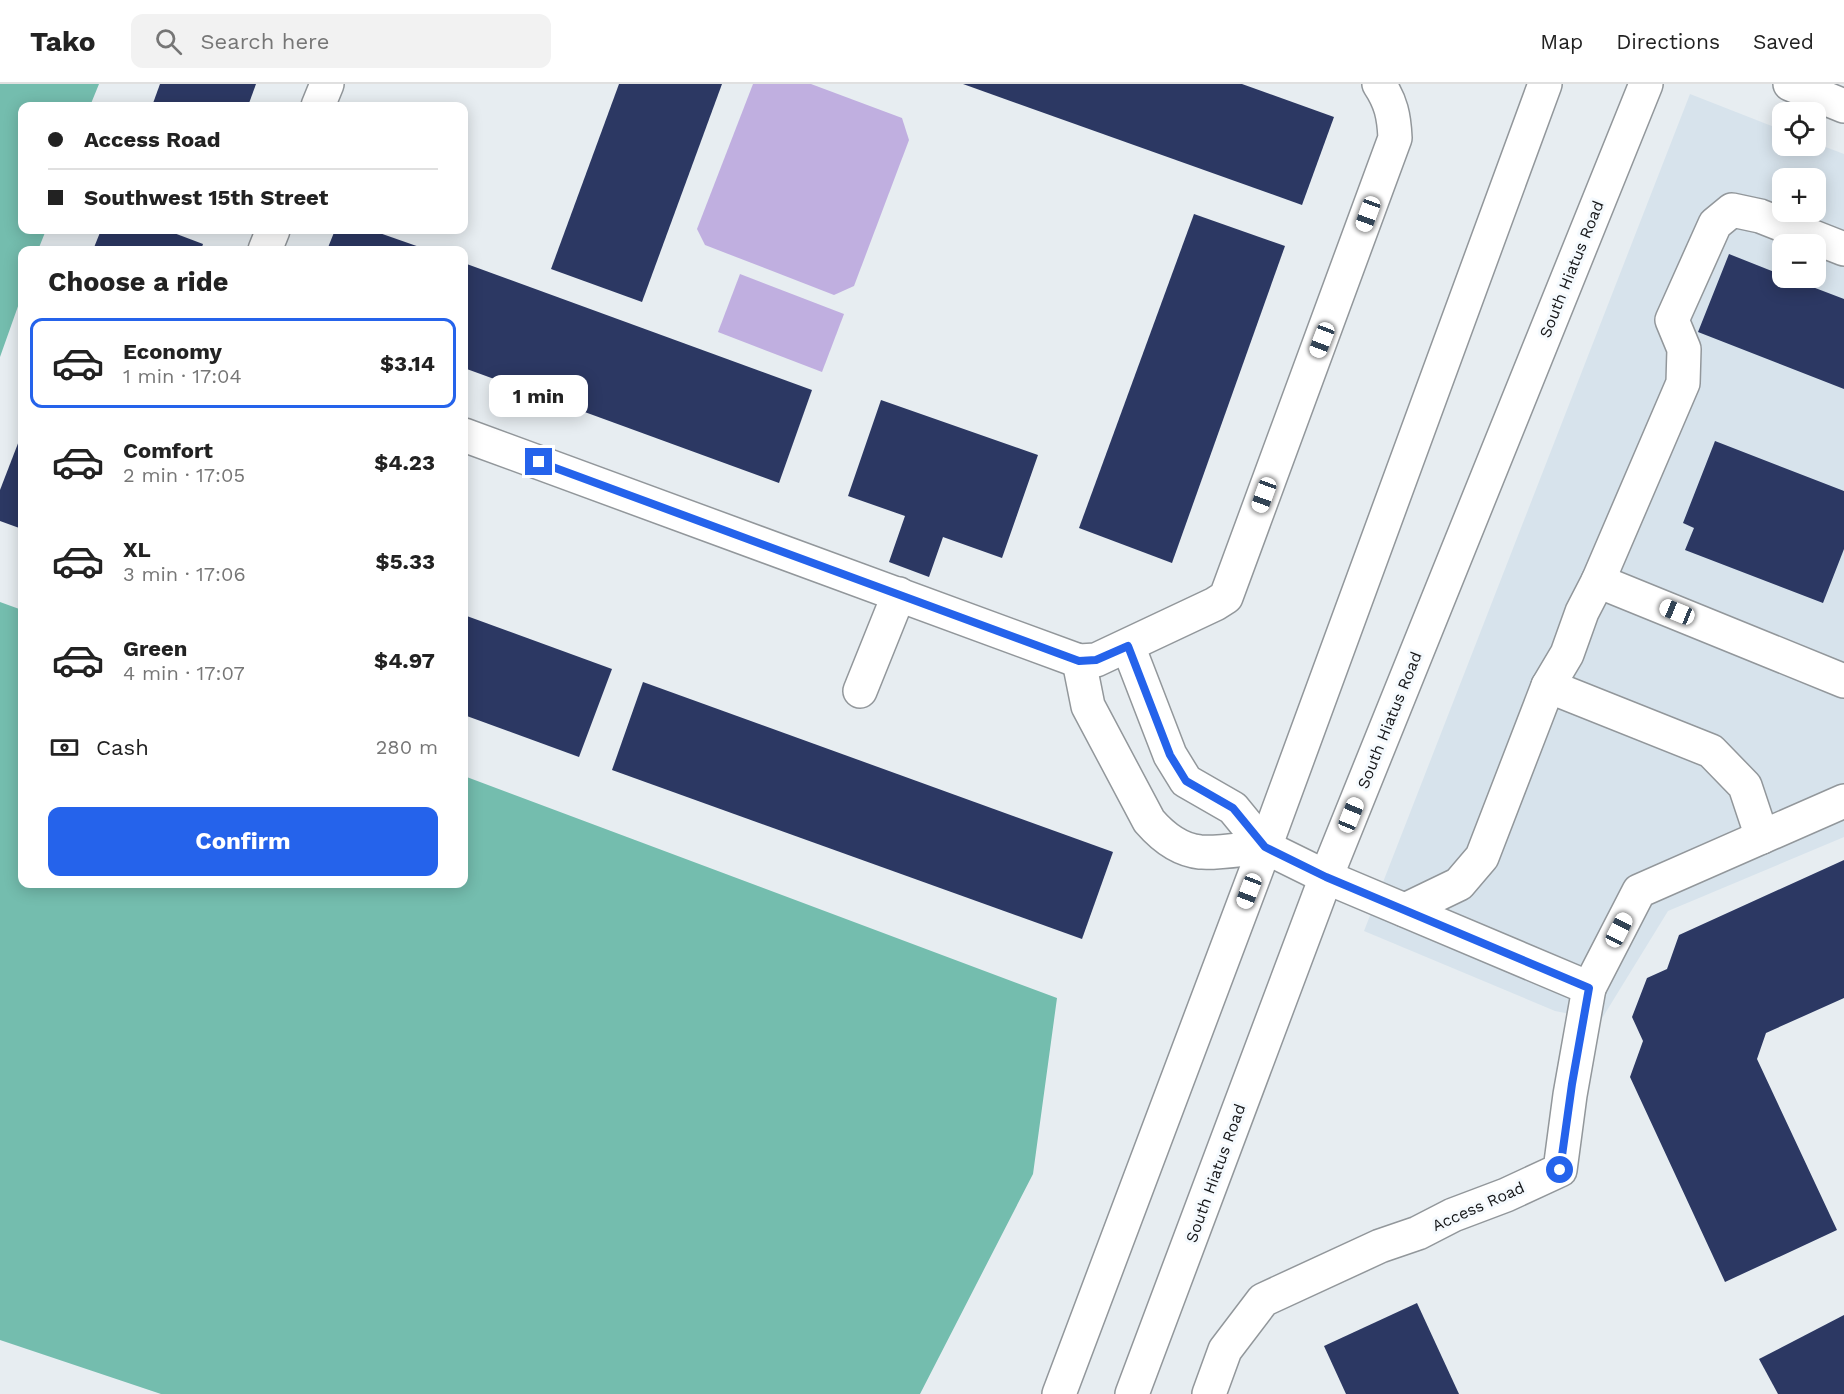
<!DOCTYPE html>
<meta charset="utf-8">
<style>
:root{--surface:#fff;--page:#f2f2f2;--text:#222;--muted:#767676;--line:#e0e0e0;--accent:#2563eb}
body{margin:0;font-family:"Work Sans",sans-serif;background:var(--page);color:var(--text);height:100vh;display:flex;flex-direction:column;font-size:22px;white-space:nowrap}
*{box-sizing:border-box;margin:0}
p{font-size:20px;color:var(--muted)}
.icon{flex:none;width:33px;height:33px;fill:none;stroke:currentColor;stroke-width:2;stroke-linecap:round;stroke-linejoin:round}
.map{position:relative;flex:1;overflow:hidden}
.drawer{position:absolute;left:18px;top:162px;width:450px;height:642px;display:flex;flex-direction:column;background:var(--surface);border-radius:12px;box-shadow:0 3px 15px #0003}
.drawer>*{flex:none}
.guide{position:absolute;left:18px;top:18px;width:450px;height:132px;border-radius:12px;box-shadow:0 3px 15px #0003;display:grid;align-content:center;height:132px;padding:0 30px;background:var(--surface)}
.fabs{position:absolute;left:1772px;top:18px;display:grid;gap:12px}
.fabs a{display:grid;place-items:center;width:54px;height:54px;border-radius:12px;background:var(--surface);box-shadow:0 3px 15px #0003;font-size:30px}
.end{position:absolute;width:27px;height:27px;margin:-14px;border:8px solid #2563eb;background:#fff;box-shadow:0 0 0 3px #fff}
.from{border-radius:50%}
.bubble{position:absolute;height:42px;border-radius:12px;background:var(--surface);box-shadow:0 3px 15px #0003;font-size:20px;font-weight:700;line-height:42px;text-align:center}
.car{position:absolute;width:18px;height:36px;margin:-18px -9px;border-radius:8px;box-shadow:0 0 4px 2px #0007;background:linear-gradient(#fff 24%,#345 0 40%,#fff 0 76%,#345 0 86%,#fff 0)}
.guide b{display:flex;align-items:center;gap:21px;height:57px;font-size:22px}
.guide b+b{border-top:2px solid var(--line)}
.guide i{width:15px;height:15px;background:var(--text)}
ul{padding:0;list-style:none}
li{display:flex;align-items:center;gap:18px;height:90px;margin:0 12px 9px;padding:0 18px;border:3px solid transparent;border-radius:12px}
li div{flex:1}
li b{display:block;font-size:22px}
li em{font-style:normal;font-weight:700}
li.active{border-color:var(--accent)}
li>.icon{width:54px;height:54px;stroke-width:1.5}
h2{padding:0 30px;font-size:27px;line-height:72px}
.pay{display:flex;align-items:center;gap:15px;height:66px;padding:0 30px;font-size:22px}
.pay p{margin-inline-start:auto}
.action{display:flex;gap:12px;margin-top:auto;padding:12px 30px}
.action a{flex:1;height:69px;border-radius:12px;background:var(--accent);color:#fff;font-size:24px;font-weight:700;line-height:69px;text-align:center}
header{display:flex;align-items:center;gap:36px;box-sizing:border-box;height:84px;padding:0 30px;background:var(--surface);border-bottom:2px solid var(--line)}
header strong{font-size:28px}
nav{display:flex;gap:33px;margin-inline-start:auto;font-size:21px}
.search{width:420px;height:54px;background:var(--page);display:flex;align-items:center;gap:15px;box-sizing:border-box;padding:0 21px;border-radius:12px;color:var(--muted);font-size:22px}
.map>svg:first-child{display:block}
.built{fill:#d7e3ec;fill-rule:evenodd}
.green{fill:#c0afe0}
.water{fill:#74bdae}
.building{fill:#2c3863}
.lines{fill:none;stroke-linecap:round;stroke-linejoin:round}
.minor-casing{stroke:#92979b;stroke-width:36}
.major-casing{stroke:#92979b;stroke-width:36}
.minor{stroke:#fff;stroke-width:33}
.major{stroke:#fff;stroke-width:33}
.route{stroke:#2563eb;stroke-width:8}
.labels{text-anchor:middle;stroke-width:6;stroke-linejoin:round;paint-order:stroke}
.street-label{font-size:16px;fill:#151618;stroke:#f5fafe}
</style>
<header>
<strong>Tako</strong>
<div class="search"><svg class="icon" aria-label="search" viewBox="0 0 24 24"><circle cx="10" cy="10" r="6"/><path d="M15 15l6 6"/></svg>Search here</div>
<nav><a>Map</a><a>Directions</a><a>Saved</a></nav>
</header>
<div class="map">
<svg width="1844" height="1310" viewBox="0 0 1844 1310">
<rect width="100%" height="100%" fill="#e7edf1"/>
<!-- built -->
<path class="built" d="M1690,10L1782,46V62H1815V59L1844,70V753L1668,827L1601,936L1555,927L1364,847ZM1782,94H1815V128H1782ZM1782,160H1815V194H1782Z"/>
<!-- green -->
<g class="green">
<path d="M753,0H811L902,34L909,56L854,202L834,211L705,161L697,145Z"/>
<path d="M740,190L844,230L822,288L718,248Z"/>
</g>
<!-- water -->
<g class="water">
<path d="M0,0H99L90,22H22V146H46L38,166H22V211L0,273Z"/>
<path d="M0,518L22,526V800H464V692L1057,914L1033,1090L920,1310H161L0,1256Z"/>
</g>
<!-- building -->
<g class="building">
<path d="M160,0H256L248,22H152Z"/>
<path d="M619,0H722L642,218L551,185Z"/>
<path d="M963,0H1242L1334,33L1302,121Z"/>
<path d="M1194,130L1285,162L1172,479L1079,444Z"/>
<path d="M101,146H166L203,160L201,166H93Z"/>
<path d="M335,146H371L428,166H327Z"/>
<path d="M1729,170L1782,191V194H1789L1844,215V305L1698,248Z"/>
<path d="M464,179L812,306L779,399L464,284Z"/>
<path d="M881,316L1038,371L1002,474L943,453L929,493L889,478L905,432L848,412Z"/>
<path d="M22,349V445L0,437V406Z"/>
<path d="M1715,357L1844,407V465L1823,519L1685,466L1694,444L1683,439Z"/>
<path d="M464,531L612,585L579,673L464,631Z"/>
<path d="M643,598L1113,768L1082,855L612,686Z"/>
<path d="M1844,776V914L1766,949L1757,975L1837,1146L1725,1198L1630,993L1643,957L1632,933L1647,894L1667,885L1679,851Z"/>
<path d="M1417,1219L1459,1310H1346L1324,1262Z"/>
<path d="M1844,1231V1310H1778L1759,1275Z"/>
</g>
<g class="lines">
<!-- minor casing -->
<g class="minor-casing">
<g id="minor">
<path d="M318,22L327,0"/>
<path d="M265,166L273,146"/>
<path d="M464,351L1079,577L1096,576L1215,520L1226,513L1395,54C1394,32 1391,18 1379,0"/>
<path d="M1598,497L1844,597"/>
<path d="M1128,562L1170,671L1186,697L1233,724L1265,763L1326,793L1589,904L1570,1011L1560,1086L1506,1111L1453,1131L1418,1149L1380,1162L1263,1216L1225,1266L1209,1310"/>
<path d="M1079,577L1088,622L1149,737C1162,752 1180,766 1200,768C1216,770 1248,764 1265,763"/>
<path d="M1548,602L1711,667L1745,702L1762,753"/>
<path d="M860,607L899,510"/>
<path d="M1405,826L1459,800L1482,773L1548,602L1567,570L1582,528L1598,497L1683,299L1684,265L1672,236L1715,140L1732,126L1760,132L1844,165"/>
<path d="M1589,904L1639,807L1844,717"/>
</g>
</g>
<!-- major casing -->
<g class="major-casing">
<g id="major">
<path d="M1790,0L1844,22"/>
<path d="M1059,1310L1265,763L1545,0"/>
<path d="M1132,1310L1326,793L1646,0"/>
</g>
</g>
<!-- minor -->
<use href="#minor" class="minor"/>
<!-- major -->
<use href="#major" class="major"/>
</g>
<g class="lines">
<!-- route -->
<path class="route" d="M539,378L1079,577L1096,576L1128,562L1170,671L1186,697L1233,724L1265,763L1326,793L1589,904L1572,1000L1560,1086"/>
</g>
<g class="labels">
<!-- street labels -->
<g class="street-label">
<text transform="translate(1571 185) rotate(-68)" y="6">South Hiatus Road</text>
<text transform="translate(1389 636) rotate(-68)" y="6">South Hiatus Road</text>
<text transform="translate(1215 1089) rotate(-70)" y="6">South Hiatus Road</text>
<text transform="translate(1478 1122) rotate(-24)" y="6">Access Road</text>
</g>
</g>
</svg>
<div class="fabs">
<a><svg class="icon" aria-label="locate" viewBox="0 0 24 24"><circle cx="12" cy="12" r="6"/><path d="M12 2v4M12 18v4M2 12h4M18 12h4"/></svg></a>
<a>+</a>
<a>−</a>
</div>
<i class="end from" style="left:1560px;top:1086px"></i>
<i class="end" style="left:539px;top:378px"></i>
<div class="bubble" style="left:489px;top:291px;width:99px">1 min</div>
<i class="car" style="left:1368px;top:130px;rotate:200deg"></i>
<i class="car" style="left:1322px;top:256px;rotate:201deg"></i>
<i class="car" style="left:1264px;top:411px;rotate:200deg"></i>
<i class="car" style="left:1677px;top:528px;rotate:292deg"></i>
<i class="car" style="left:1351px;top:731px;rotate:22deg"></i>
<i class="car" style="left:1249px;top:807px;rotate:201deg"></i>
<i class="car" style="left:1619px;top:846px;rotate:27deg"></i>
<div class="guide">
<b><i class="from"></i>Access Road</b>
<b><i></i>Southwest 15th Street</b>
</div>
<section class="drawer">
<h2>Choose a ride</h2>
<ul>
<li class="active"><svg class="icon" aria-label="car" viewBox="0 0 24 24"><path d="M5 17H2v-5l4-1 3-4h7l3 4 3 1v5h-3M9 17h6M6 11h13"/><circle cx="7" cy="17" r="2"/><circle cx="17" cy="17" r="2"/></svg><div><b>Economy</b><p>1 min · 17:04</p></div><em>$3.14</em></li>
<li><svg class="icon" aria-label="car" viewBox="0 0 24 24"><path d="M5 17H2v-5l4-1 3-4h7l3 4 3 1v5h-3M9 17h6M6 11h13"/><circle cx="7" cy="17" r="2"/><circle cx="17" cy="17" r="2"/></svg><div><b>Comfort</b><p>2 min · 17:05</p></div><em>$4.23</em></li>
<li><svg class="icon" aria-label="car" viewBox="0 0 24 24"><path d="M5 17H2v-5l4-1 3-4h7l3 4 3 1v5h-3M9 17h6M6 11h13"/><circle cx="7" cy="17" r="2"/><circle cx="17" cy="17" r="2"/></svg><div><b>XL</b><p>3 min · 17:06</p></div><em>$5.33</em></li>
<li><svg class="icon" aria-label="car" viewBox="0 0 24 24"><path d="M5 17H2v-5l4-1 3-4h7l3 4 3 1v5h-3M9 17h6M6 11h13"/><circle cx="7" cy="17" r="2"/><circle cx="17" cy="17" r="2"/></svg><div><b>Green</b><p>4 min · 17:07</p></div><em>$4.97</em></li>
</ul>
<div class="pay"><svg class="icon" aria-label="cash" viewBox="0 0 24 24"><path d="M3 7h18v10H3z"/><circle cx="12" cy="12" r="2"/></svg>Cash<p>280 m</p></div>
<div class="action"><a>Confirm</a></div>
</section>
</div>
